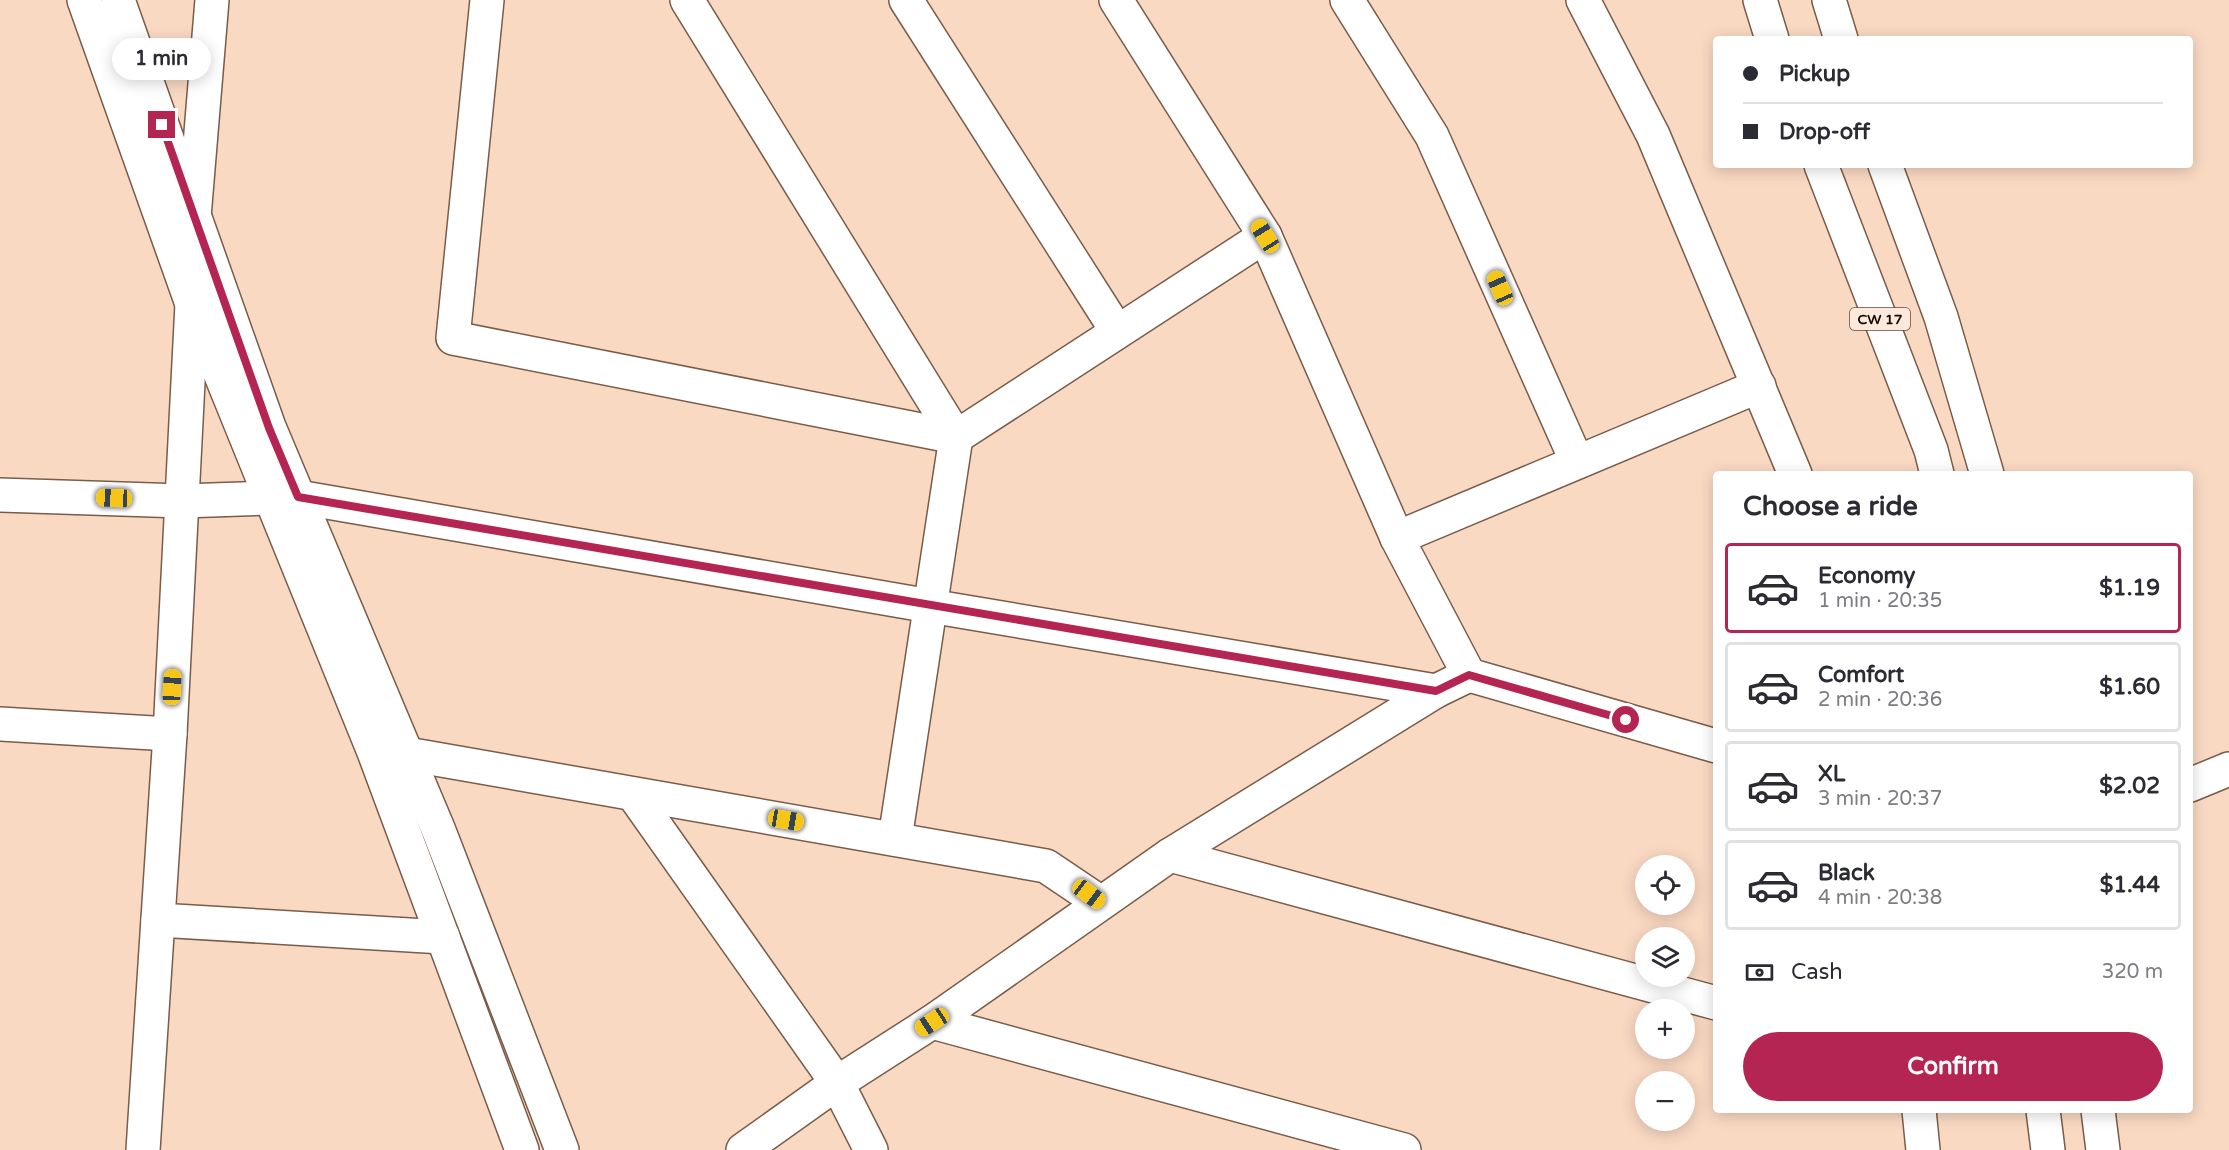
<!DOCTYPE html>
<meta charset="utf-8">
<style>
:root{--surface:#fff;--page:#f7f7f7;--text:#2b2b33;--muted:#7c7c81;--line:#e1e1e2;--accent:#b52553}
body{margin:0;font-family:"Varela Round",sans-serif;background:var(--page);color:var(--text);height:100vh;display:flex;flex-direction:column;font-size:22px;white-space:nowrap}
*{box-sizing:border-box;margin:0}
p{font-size:20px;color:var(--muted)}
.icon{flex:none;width:33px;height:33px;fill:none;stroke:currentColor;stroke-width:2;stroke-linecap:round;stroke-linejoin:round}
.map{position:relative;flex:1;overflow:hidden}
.panel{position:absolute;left:1713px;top:471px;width:480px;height:642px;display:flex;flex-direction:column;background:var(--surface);border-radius:6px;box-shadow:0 3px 15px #0003}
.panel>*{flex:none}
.top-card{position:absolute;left:1713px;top:36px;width:480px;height:132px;border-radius:6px;box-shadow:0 3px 15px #0003;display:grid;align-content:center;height:132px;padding:0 30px;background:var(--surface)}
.tools{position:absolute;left:1635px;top:855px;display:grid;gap:12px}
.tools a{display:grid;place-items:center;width:60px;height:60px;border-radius:50%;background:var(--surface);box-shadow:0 3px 15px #0003;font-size:30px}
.end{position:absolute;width:27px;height:27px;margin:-14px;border:8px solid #b52553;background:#fff;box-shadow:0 0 0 3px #fff}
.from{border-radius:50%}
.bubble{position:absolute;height:42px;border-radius:21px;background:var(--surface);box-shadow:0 3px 15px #0003;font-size:20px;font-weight:700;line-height:42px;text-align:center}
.car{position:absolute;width:18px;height:36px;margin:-18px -9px;border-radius:8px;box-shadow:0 0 4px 2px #0007;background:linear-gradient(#f5c518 24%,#345 0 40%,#f5c518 0 76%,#345 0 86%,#f5c518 0)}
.top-card b{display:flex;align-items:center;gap:21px;height:57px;font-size:22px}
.top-card b+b{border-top:2px solid var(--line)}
.top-card i{width:15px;height:15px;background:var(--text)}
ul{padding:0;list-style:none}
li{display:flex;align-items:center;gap:18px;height:90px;margin:0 12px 9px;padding:0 18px;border:3px solid var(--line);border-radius:6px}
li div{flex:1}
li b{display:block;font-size:22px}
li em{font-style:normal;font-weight:700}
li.active{border-color:var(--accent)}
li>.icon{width:54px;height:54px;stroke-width:1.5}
h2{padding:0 30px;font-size:27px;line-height:72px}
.pay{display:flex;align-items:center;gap:15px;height:66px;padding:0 30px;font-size:22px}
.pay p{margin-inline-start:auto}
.cta{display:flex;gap:12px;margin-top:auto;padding:12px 30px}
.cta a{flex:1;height:69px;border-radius:36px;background:var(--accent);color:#fff;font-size:24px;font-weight:700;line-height:69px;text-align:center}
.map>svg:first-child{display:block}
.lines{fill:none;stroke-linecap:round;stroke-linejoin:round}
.minor-casing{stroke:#795c49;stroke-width:36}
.tertiary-casing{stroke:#795c49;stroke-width:36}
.primary-casing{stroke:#795c49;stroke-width:36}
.minor{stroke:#fff;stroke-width:33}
.tertiary{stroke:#fff;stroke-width:33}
.primary{stroke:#fff;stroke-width:33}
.route{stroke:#b52553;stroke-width:8}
.labels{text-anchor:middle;stroke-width:4.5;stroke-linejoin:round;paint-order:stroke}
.shield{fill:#fde9dc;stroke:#5b4d45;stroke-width:1.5}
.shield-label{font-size:14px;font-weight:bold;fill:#150a04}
</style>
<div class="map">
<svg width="2229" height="1150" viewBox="0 0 2229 1150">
<rect width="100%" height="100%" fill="#fad9c3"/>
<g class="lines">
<!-- minor casing -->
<g class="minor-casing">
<g id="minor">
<path d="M487,0L453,338L956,437L1265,236L1116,0"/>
<path d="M687,0L956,437L895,839"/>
<path d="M906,0L1117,331"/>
<path d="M1347,0L1432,136L1577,462"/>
<path d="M1583,0L1653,135L1795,474"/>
<path d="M194,217L212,0"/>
<path d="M1265,236L1397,538L1469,675"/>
<path d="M0,495L182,501L298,497L930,606L1436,691"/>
<path d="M1397,538L1759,386"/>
<path d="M0,724L170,734"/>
<path d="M380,752L407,754L1046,866L1101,903"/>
<path d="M633,794L837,1083L871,1150"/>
<path d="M1170,855L1716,1003"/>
<path d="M158,920L443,937"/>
<path d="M932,1022L1404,1150"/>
<path d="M1919,1110L1923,1150"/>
<path d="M143,1150L170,734L192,304"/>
<path d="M743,1150L837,1083L932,1022L1170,855L1436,691L1469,675L1716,746"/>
</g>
</g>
<!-- tertiary casing -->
<g class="tertiary-casing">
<g id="tertiary">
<path d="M84,0L192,304L374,752L522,1150"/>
<path d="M118,0L269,427L439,831L562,1150"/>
<path d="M2190,785L2229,769"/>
</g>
</g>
<!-- primary casing -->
<g class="primary-casing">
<g id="primary">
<path d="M1760,0L1772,39"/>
<path d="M1829,0L1841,39"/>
<path d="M1821,165L1931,450L1937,474"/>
<path d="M1885,165L1941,317L1987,474"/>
<path d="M2043,1110L2048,1150"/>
<path d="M2098,1110L2103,1150"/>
</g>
</g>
<!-- minor -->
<use href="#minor" class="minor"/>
<!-- tertiary -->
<use href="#tertiary" class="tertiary"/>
<!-- primary -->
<use href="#primary" class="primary"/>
</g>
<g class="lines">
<!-- route -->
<path class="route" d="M162,125L269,428L298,497L1436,691L1469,675L1626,720"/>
</g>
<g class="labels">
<!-- shield labels -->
<rect class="shield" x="1850" y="308" width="60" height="22" rx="4.5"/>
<g class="shield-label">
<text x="1880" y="324">CW 17</text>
</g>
</g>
</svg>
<div class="tools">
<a><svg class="icon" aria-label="locate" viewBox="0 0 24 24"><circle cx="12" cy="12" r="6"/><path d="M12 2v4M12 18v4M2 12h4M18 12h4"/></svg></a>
<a><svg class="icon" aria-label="layers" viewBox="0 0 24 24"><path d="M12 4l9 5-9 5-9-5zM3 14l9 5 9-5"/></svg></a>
<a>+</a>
<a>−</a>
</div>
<i class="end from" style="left:1626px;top:720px"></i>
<i class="end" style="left:162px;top:125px"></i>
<div class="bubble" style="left:112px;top:38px;width:99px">1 min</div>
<i class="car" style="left:1265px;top:236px;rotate:328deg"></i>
<i class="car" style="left:1500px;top:288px;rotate:336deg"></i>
<i class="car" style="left:114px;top:498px;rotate:272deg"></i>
<i class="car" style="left:172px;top:687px;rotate:3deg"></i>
<i class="car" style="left:786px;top:820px;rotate:100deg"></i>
<i class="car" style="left:1089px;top:894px;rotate:127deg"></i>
<i class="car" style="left:932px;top:1022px;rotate:237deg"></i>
<div class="top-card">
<b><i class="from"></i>Pickup</b>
<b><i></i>Drop-off</b>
</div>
<section class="panel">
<h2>Choose a ride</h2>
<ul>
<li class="active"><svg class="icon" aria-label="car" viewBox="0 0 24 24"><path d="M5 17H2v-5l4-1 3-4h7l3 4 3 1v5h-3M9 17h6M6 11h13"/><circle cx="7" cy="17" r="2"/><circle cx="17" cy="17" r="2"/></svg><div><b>Economy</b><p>1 min · 20:35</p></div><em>$1.19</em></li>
<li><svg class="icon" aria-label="car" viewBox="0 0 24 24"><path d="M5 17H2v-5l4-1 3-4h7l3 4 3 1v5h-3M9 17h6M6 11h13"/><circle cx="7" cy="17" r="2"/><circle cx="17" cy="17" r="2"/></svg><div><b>Comfort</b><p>2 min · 20:36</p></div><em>$1.60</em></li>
<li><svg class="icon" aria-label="car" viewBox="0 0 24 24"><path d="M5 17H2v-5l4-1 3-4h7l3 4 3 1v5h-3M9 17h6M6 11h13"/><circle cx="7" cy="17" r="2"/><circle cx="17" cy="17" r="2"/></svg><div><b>XL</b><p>3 min · 20:37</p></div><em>$2.02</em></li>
<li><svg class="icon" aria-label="car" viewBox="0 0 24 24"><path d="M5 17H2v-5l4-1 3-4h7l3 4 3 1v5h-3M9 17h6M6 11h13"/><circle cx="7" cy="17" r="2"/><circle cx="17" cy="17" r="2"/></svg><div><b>Black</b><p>4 min · 20:38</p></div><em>$1.44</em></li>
</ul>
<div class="pay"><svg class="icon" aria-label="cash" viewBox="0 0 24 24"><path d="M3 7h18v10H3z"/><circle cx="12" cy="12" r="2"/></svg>Cash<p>320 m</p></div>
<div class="cta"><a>Confirm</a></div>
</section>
</div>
